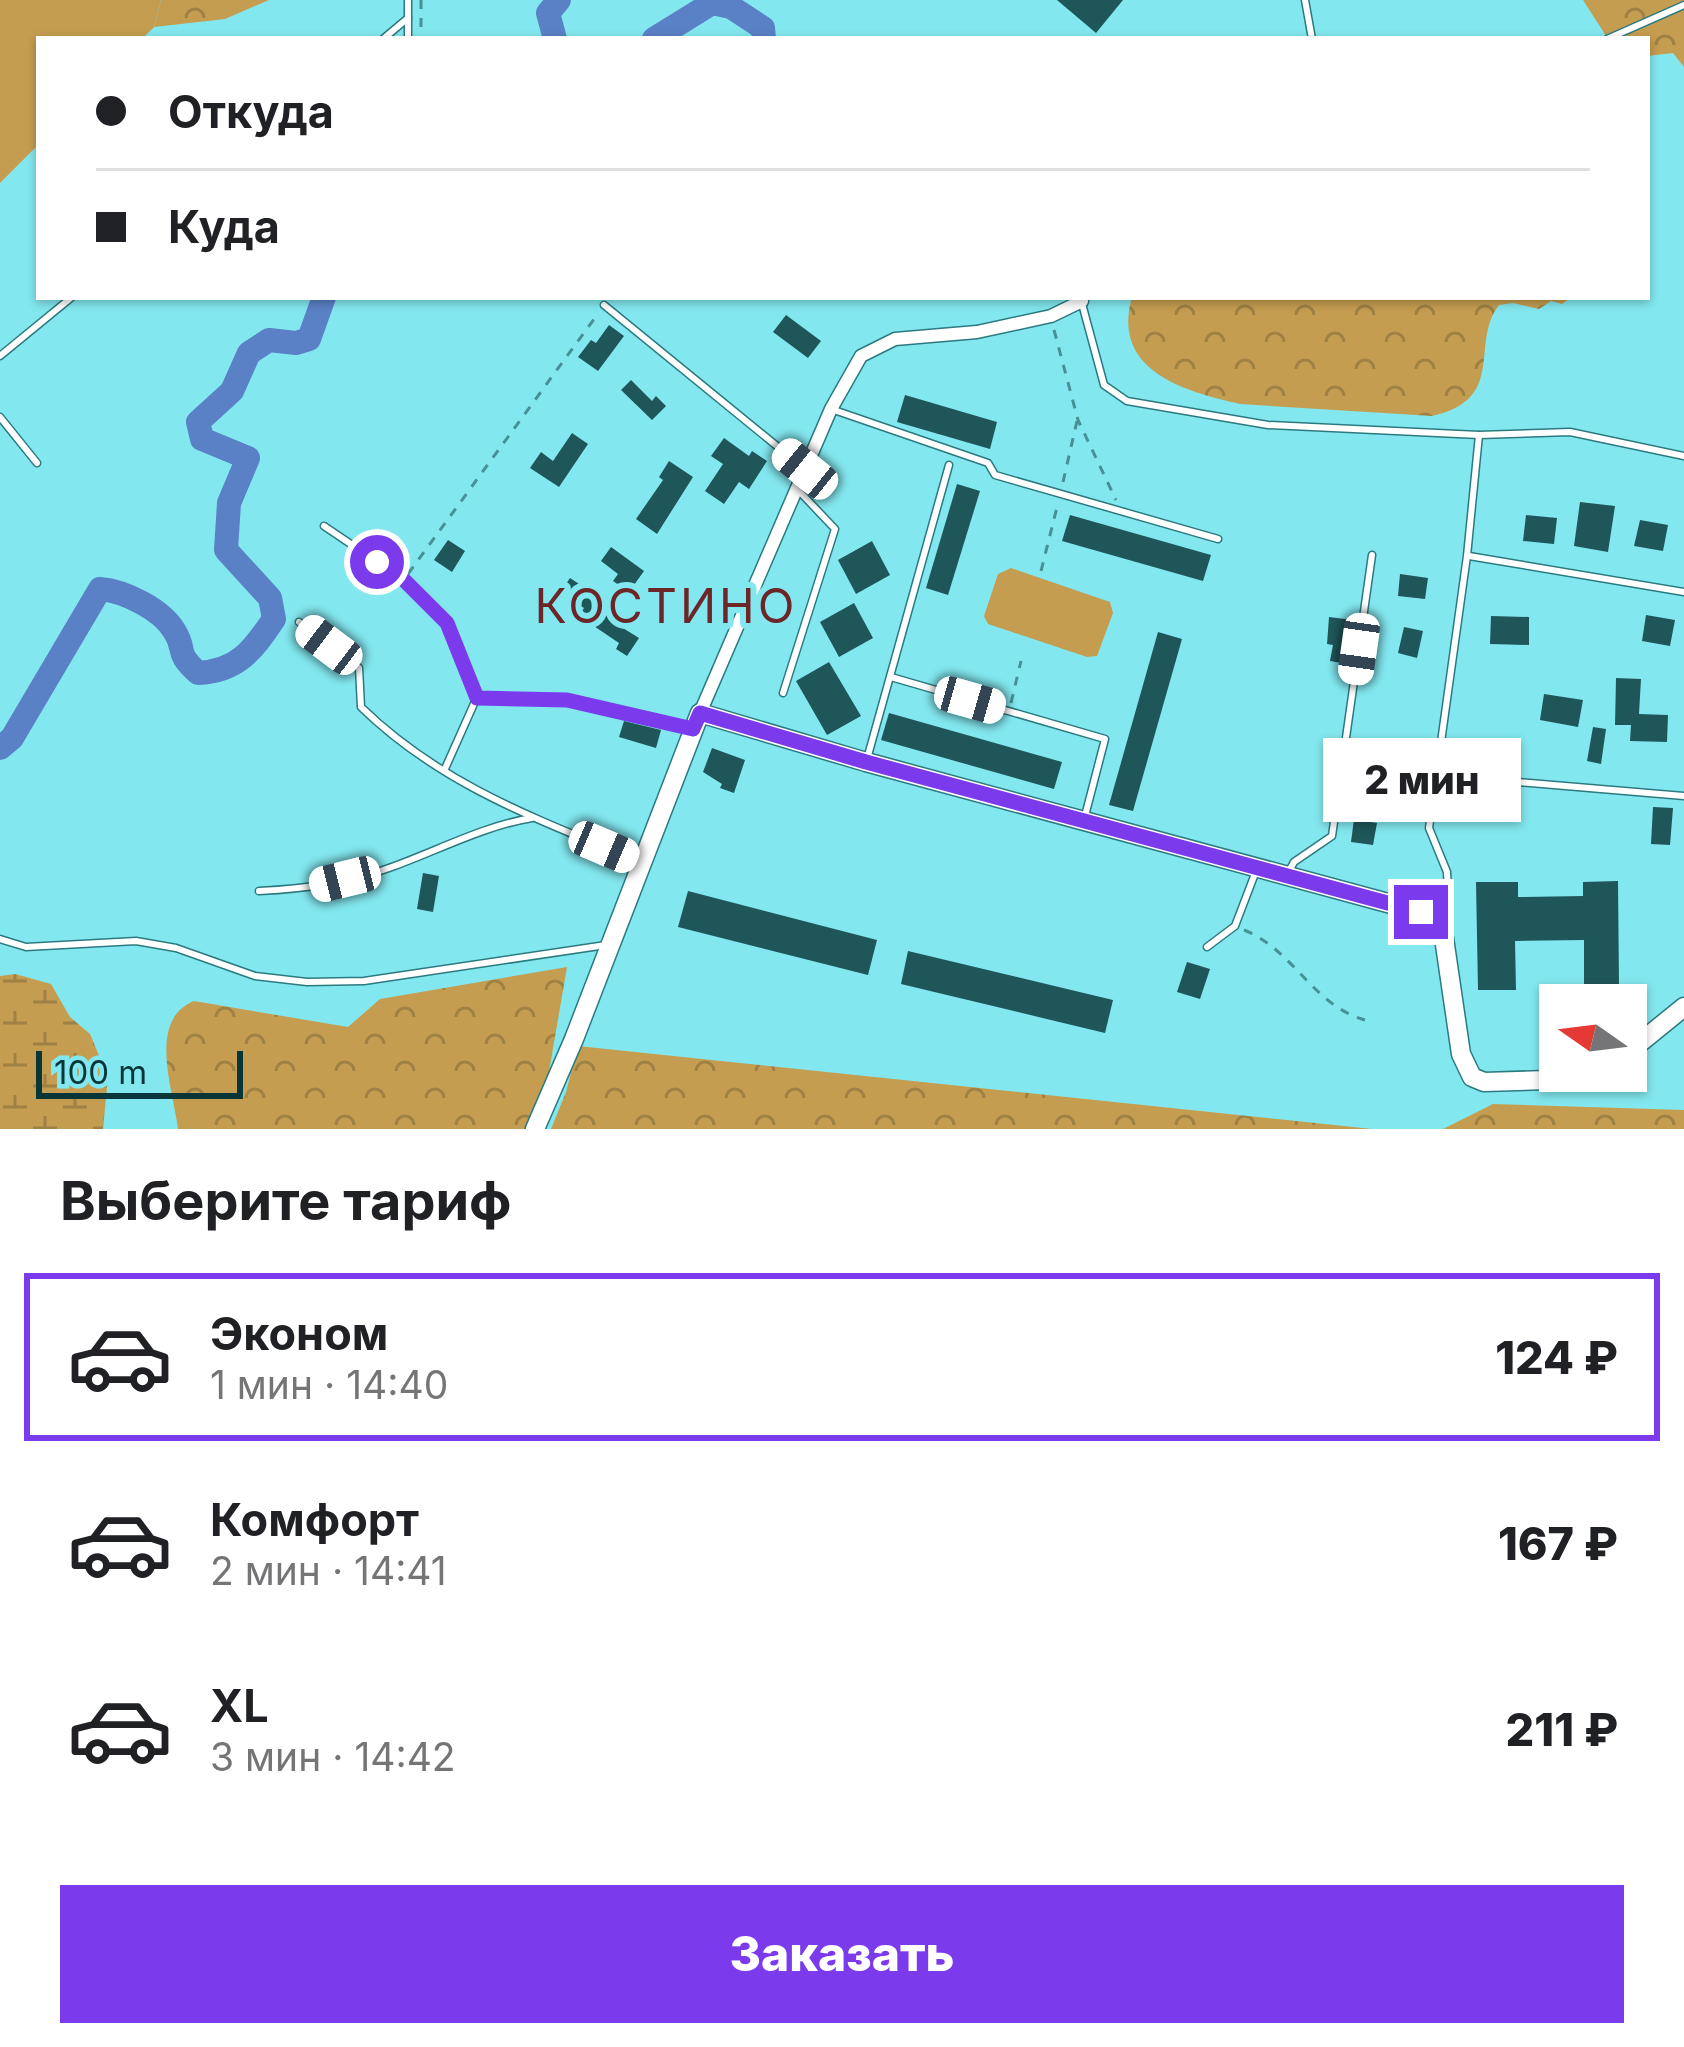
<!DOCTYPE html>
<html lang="ru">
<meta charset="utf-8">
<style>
:root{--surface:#fff;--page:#f2f2f2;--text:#202124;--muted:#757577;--line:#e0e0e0;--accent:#7c3aed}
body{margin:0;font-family:Inter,sans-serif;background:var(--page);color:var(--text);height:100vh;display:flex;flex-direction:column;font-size:45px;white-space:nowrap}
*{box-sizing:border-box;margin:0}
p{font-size:39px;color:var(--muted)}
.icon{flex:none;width:66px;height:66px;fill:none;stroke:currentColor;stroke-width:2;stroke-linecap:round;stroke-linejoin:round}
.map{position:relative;height:1129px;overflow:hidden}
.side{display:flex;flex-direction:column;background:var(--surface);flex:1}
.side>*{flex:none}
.guide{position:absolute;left:36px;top:36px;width:1614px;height:264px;border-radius:0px;box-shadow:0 3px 9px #0004;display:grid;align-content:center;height:264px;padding:0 60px;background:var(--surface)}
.needle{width:78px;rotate:284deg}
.tools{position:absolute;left:1539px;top:984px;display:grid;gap:24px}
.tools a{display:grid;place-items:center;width:108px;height:108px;border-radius:0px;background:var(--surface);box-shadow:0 3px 9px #0004;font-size:60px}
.scale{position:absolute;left:36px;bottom:30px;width:207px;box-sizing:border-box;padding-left:12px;border:6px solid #073639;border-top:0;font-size:33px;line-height:42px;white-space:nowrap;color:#073639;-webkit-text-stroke:9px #83e7ef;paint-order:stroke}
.end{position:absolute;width:54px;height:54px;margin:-27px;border:15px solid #7c3aed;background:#fff;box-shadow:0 0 0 6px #fff}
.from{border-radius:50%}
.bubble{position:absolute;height:84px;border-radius:0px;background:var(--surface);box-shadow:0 3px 9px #0004;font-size:39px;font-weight:800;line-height:84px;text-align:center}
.car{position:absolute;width:36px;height:72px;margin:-36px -18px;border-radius:15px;box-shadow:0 0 9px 3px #0007;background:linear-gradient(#fff 24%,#345 0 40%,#fff 0 76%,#345 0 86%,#fff 0)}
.guide b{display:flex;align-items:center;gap:42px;height:114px;font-size:45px}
.guide b+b{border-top:3px solid var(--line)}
.guide i{width:30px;height:30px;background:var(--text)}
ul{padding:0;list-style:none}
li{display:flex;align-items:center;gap:36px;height:168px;margin:0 24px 18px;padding:0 36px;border:6px solid transparent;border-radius:0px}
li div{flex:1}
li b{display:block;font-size:45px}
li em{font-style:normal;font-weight:800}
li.active{border-color:var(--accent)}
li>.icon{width:108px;height:108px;stroke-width:1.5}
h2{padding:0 60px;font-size:54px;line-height:144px}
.cta{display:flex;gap:24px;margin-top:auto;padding:24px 60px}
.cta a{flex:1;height:138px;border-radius:0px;background:var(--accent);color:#fff;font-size:48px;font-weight:800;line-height:138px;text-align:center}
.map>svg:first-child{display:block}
.green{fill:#c59d50}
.forest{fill:url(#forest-crowns)}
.wetland{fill:url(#wetland-marsh)}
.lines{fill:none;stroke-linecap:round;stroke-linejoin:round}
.river{stroke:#5a80c6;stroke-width:24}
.building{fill:#1f565a}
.lane-casing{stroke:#2b7a80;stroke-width:9}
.street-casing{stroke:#2b7a80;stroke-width:15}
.secondary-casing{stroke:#2b7a80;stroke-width:21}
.path{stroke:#479196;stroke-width:3;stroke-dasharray:9 9;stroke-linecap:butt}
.lane{stroke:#fff;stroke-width:6}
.street{stroke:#fff;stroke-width:12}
.secondary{stroke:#fff;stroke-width:18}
.route{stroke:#7c3aed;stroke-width:15}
.labels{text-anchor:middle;stroke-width:12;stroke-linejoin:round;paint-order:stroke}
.quarter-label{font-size:48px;letter-spacing:3px;fill:#6c2627;stroke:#83e7ef}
</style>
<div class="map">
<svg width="1684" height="1129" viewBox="0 0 1684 1129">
<defs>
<pattern id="forest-crowns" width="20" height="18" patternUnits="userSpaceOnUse" patternTransform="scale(3)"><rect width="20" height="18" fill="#c59d50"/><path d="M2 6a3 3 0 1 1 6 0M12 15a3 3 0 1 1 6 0" fill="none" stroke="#9e8143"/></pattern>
<pattern id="wetland-marsh" width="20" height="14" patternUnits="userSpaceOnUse" patternTransform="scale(3)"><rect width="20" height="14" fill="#c59d50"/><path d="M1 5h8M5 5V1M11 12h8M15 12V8" fill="none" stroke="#9e8143"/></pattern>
</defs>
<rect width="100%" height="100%" fill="#83e7ef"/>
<!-- green -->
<g class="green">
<path d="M0,0H161L154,27L142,39H39V144L0,183Z"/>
<path d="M1011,568L1110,602L1113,613L1097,656L1087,657L988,624L984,616L998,574Z"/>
</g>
<!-- forest -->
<g class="forest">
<path d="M161,0H269L225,19L154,27Z"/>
<path d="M1583,0H1684V67L1673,53L1647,56V39H1608Z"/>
<path d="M1132,297H1572L1562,304L1551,301L1539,309L1513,303L1499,305C1469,344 1508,399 1432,416L1240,404C1182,391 1111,370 1132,297Z"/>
<path d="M567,967L546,1089L527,1129H178C173,1089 147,1020 194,1001L348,1027L380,999Z"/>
<path d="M578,1046L1372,1129H551L566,1092Z"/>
<path d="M1493,1104L1684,1110V1129H1443Z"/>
</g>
<!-- wetland -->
<path class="wetland" d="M15,974L51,984L70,1017L90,1034L108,1077L103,1129H0V976Z"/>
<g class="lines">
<!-- river -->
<g class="river">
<path d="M555,39L548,13L559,0"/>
<path d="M654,39L712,3L731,7L763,28L764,39"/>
<path d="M0,748L12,738L100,589C124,591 162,609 175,632C187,652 174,651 198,673C238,671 253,650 274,619L270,598L226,550L229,503L248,458L202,439L198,422L232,391L249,353L269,340L296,343L309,339L324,297"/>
</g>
</g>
<!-- building -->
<g class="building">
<path d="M1057,0H1123L1096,33Z"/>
<path d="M786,315L821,341L808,358L773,332Z"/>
<path d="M609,325L624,336L598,371L578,357L591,340L596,343Z"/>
<path d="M631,380L652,401L656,396L666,406L652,420L621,390Z"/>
<path d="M905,395L997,422L990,449L897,422Z"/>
<path d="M572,433L588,444L559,487L530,468L541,452L553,461Z"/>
<path d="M724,438L749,456L752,451L767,461L749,489L739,482L724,504L705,491L723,464L711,456Z"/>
<path d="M669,461L693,477L657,534L636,519L663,480L659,477Z"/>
<path d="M957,484L980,491L948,595L926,588Z"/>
<path d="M1580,502L1615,506L1608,552L1574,546Z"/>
<path d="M1070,515L1211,555L1203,581L1062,541Z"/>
<path d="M1526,515L1557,518L1554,544L1523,541Z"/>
<path d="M1640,520L1668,525L1663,551L1634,546Z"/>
<path d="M448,540L465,551L452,572L434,560Z"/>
<path d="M872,541L890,575L856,594L838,560Z"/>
<path d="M611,547L644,571L629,592L613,581L618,574L601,561Z"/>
<path d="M1400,574L1428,578L1425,599L1398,596Z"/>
<path d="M570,578L625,614L618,625L639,638L627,656L616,649L619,643L579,616L584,608L574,602L578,596L564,587Z"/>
<path d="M854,603L873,638L839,657L820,622Z"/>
<path d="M1646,615L1675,620L1670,646L1642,641Z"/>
<path d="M1491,616L1529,617V645L1490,644Z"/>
<path d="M1329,617L1353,620L1348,664L1330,661L1333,645L1327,644Z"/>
<path d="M1404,627L1423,631L1417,658L1398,653Z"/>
<path d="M1158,632L1182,639L1133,811L1109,805Z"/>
<path d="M829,662L861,716L827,735L796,681Z"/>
<path d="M1616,678L1641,679L1639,714L1668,715L1667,742L1630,741L1631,725H1615Z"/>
<path d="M1544,694L1583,700L1578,727L1540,720Z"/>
<path d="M889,713L1062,762L1054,789L881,740Z"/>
<path d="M624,721L661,730L656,748L619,737Z"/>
<path d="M1593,727L1606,729L1601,764L1587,761Z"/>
<path d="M712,748L745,760L734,793L720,788L722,784L703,772Z"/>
<path d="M1653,807L1673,808L1670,845L1651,844Z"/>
<path d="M1354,819L1377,823L1373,845L1351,842Z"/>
<path d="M423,873L439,876L433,912L417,909Z"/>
<path d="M1618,881L1619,986L1584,987V940L1515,941L1516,990H1478L1476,882H1518V897L1583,896V882Z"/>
<path d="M688,891L877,940L868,975L678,927Z"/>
<path d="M908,951L1113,1000L1105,1033L901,984Z"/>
<path d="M1187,962L1210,969L1200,999L1177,992Z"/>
</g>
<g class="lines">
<!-- lane casing -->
<g class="lane-casing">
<g id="lane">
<path d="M1305,0L1312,39"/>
<path d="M383,39L408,18"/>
<path d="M408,39V0"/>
<path d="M1607,39L1684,5"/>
<path d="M1081,300L1104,385L1127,401L1268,425L1479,435L1570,432L1684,456"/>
<path d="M604,305L805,469"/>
<path d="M0,356L72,297"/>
<path d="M834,410L988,463L995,475L1218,539"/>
<path d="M0,417L37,463"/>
<path d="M324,526L404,580L447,623L477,697L567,700L688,728"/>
<path d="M1469,556L1684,592"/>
<path d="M299,622L359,668L361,707C441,785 537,819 638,861"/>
<path d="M891,677L1105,739L1085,816"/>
<path d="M783,693L835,529L799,491"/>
<path d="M867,759L949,465"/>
<path d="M444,771L477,697"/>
<path d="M1435,775L1684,796"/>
<path d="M1288,873L1294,862L1332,836L1372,555"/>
<path d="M259,891C303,889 348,883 389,868C437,851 483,826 532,818"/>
<path d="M1449,912L1447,872L1429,828L1467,556L1479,435"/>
<path d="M0,939L26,947L136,941L176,948L255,976L307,982L364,981L606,945"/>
<path d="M1207,947L1235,926L1256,871"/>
</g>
</g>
<!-- street casing -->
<g class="street-casing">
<path id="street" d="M700,713L831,409L861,356L895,339L977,332L1051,316L1082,301"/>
</g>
<!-- secondary casing -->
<g class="secondary-casing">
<g id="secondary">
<path d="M1626,1054L1684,1007"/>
<path d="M535,1129L574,1039L700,713L866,762L1421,912L1435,924L1444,938L1461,1054L1472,1077L1484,1082L1576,1079L1606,1071"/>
</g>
</g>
<!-- path -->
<g class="path">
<path d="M421,0V39"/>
<path d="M1054,330L1078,420L1116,500"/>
<path d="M1063,482L1077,421"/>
<path d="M1041,571L1058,503"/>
<path d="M408,574L597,315"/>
<path d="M1011,703L1021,661"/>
<path d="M1244,930C1294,950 1312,1005 1365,1020"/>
</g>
<!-- lane -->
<use href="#lane" class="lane"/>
<!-- street -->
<use href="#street" class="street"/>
<!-- secondary -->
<use href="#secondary" class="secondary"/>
</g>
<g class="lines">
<!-- route -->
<path class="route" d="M377,562L404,580L447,623L477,698L567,700L693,729L700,713L866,762L1421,912"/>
</g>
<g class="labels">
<!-- quarter labels -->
<g class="quarter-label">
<text x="666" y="623">КОСТИНО</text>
</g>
</g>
</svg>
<div class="tools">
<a><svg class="needle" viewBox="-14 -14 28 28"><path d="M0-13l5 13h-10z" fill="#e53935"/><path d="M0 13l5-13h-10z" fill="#757577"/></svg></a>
</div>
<div class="scale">100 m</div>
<i class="end from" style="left:377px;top:562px"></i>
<i class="end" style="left:1421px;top:912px"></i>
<div class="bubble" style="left:1323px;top:738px;width:198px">2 мин</div>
<i class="car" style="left:805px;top:469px;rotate:309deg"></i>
<i class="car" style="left:329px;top:645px;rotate:307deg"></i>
<i class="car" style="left:1359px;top:649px;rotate:188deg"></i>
<i class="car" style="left:970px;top:700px;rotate:106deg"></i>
<i class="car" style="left:604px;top:847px;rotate:113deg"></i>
<i class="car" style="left:345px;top:879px;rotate:256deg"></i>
<div class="guide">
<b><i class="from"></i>Откуда</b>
<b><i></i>Куда</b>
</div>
</div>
<section class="side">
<h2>Выберите тариф</h2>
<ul>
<li class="active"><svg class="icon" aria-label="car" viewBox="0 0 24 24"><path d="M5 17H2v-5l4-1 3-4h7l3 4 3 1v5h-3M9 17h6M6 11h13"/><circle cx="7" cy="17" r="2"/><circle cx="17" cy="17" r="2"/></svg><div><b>Эконом</b><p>1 мин · 14:40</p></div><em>124 ₽</em></li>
<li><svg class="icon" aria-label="car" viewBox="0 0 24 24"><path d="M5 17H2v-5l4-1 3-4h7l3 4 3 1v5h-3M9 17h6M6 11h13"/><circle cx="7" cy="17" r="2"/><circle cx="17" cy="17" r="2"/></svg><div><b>Комфорт</b><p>2 мин · 14:41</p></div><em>167 ₽</em></li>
<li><svg class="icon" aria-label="car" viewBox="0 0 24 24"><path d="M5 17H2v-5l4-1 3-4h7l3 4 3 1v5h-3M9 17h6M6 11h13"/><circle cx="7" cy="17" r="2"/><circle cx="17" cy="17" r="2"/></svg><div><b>XL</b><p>3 мин · 14:42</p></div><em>211 ₽</em></li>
</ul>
<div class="cta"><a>Заказать</a></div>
</section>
